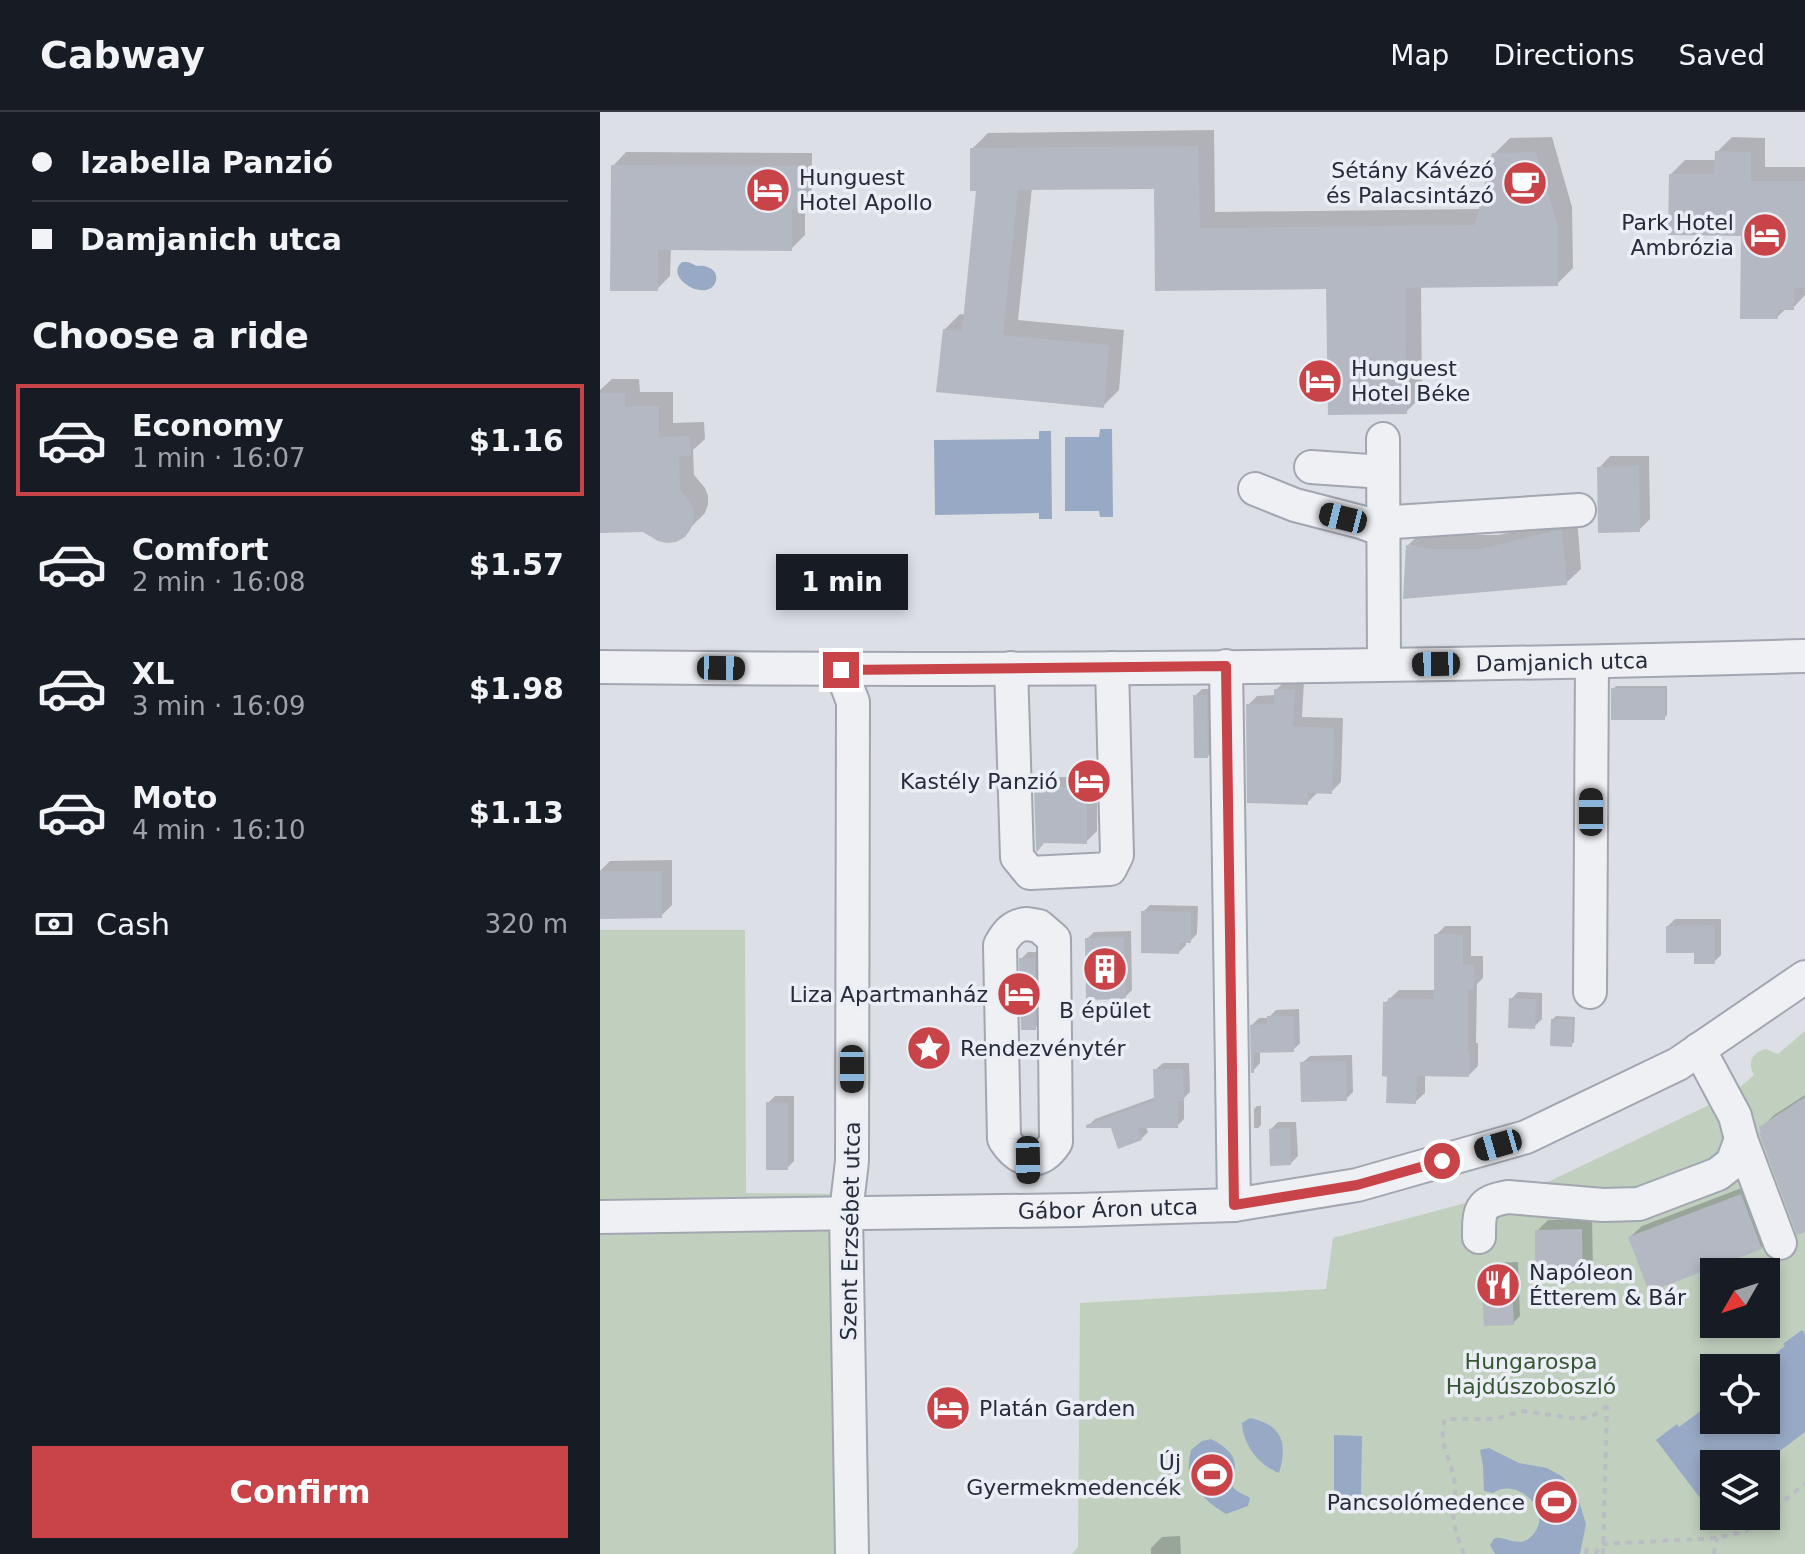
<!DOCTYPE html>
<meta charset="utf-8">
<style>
:root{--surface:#171b24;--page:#20242c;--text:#f1f3f6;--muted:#9ea1a6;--line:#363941;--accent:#c84449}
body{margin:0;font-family:"DejaVu Sans",sans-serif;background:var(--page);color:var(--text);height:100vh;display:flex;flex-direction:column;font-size:30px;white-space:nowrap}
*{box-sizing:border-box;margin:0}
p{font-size:26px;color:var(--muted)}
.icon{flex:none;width:44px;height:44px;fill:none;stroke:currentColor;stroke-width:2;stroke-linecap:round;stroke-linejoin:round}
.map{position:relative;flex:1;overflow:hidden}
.sheet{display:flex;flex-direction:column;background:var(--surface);width:600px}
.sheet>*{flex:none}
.top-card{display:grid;align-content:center;height:176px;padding:0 32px;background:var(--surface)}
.needle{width:52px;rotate:231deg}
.buttons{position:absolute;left:1100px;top:1146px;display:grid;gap:16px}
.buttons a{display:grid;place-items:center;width:80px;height:80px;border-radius:0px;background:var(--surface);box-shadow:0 4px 12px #0003;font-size:40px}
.end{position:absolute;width:36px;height:36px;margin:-18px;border:10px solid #c84449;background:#fff;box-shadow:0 0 0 4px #fff}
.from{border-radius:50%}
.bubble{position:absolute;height:56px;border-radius:0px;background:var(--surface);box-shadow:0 4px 12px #0003;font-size:26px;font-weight:700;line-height:56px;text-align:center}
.car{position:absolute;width:24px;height:48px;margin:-24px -12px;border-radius:10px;box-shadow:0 0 6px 2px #0007;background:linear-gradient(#222 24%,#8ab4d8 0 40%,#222 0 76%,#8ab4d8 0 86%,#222 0)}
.top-card b{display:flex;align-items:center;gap:28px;height:76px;font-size:30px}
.top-card b+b{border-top:2px solid var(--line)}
.top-card i{width:20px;height:20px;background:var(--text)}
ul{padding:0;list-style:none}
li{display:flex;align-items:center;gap:24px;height:112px;margin:0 16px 12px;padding:0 16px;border:4px solid transparent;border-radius:0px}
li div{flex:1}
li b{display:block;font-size:30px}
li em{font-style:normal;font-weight:700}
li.selected{border-color:var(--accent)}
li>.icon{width:72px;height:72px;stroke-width:1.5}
h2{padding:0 32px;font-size:36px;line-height:96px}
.pay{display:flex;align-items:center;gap:20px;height:88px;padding:0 32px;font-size:30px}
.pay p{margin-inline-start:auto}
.action{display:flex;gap:16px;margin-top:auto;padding:16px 32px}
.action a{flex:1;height:92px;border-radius:0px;background:var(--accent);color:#fff;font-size:32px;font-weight:700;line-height:92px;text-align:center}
header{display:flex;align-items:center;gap:48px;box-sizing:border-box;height:112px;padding:0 40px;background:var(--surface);border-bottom:2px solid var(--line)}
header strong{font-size:38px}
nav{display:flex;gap:44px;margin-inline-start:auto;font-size:28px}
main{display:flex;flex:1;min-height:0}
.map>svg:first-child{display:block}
.green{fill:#c0cfbe;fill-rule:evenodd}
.water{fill:#98a9c5}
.shadow{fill:#0003}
.building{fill:#b4b8c2}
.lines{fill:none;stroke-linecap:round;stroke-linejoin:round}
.minor-casing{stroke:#a2a6b0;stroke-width:36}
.path{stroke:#bbbdc4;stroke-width:4;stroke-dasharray:6 6;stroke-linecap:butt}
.minor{stroke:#eff0f4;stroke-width:32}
.route{stroke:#c84449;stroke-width:10}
.labels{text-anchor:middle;stroke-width:7;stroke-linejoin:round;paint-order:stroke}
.poi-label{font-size:22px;fill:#272c3c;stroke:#ebeef4;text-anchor:end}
.street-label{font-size:22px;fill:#272c3c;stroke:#ebeef4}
.park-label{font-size:22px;fill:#375734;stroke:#ebeef4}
</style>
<header>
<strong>Cabway</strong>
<nav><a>Map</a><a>Directions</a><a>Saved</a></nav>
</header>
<main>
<section class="sheet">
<div class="top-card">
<b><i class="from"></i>Izabella Panzió</b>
<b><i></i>Damjanich utca</b>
</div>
<h2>Choose a ride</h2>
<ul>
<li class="selected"><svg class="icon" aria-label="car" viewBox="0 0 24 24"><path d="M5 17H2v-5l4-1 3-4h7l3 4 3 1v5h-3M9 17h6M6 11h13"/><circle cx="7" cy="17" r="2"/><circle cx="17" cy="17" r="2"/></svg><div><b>Economy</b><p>1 min · 16:07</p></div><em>$1.16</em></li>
<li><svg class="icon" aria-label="car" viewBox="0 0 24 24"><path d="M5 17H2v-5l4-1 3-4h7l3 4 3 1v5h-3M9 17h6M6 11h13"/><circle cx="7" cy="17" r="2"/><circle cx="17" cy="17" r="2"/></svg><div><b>Comfort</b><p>2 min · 16:08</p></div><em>$1.57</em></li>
<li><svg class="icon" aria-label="car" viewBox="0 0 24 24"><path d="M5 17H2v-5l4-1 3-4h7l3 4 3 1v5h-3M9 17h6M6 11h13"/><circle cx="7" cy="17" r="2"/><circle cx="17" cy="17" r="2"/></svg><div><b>XL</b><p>3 min · 16:09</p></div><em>$1.98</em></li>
<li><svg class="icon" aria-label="car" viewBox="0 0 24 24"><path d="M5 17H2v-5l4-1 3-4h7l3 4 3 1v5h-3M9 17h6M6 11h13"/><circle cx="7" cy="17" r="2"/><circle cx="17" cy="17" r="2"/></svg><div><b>Moto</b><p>4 min · 16:10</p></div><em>$1.13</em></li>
</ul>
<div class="pay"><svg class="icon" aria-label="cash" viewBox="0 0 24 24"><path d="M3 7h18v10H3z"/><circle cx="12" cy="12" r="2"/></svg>Cash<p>320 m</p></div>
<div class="action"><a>Confirm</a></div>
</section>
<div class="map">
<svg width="1205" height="1442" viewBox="0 0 1205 1442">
<rect width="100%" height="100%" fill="#dcdfe6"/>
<!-- green -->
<g class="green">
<path d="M0,818H145L146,1081L252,1082V1442H0Z"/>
<path d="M1205,919V1442H472L478,1435L480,1191L726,1177L733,1126L950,1069L1132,982L1154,963C1147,951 1152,940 1166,937L1178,942ZM1114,1160H1166V1212H1114ZM1114,1256H1166V1308H1114ZM1114,1352H1166V1404H1114Z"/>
</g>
<!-- water -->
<g class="water">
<path d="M82,150H88L97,154C108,152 122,160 114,173C103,189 64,165 82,150Z"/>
<path d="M500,317H512L513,405H500L499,399H465V325H499Z"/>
<path d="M439,319H451L452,407H439V401L335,403L334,328L439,327Z"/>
<path d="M1202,1218L1205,1222V1320L1163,1352H1114V1390L1107,1395L1056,1328L1077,1312L1079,1315L1114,1289V1308H1166V1256H1157L1185,1234L1183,1232Z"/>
<path d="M650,1306C682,1313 688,1330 679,1361C658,1353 643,1332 642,1311Z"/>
<path d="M734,1323L762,1324L761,1384H734Z"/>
<path d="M611,1327C622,1333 636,1341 635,1356C635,1363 628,1368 633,1375C636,1380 646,1383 650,1386L648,1394L626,1402C609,1391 593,1379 589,1358C588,1352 590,1344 591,1338L602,1329Z"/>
<path d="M889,1336L919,1351L947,1356L963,1365L977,1383L986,1412L980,1442H895L890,1433C892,1431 892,1428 894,1427C903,1421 921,1441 935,1420C952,1396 915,1365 893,1381L884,1379L883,1354L880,1338Z"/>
</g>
<!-- shadow -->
<g class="shadow">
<path d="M614,18L615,100L881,97L894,42L910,26L952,25L972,95L973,156L957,172L821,174L822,284L806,300L728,175L557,177L556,75L432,76L418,208L524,218L519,278L503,294L344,218L360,202L366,203L378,77L372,37L388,21Z"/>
<path d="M1132,25L1165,26V55H1205V183L1193,196H1187L1177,205L1143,122L1071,62L1085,48H1117V40Z"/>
<path d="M26,40L212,41V81L205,88V123L191,137L71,136L70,164L57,177L13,54Z"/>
<path d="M12,267H39L40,280H73V311L104,310L105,327L93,338L94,363L105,376L108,384V392L105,401L83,423L43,418L0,419V278Z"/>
<path d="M1010,344H1049L1050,407L1039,418L999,356Z"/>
<path d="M977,405L981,457L966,471L808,433L823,419L848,423H898Z"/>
<path d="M686,568L704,569L702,605L743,606L741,670L731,680L717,681L707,691L648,593L657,584L676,583V578Z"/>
<path d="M1016,574H1067V603L1064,606L1013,577Z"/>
<path d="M602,577H614L615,637L608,644L595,584Z"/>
<path d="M447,665H497V719L486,730L436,676Z"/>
<path d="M72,748V793L61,804L0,805V759L10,749Z"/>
<path d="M550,793L598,794L597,822L590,829H586V833L579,840L543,800Z"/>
<path d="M1075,807H1121V843L1114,850L1096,839L1068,814Z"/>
<path d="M845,814H871V844H883V866L877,872L876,931H878V954L869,963L825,962V981L815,990L785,891L799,878H836V823Z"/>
<path d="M531,819L532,878L525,885L487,827L494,820Z"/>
<path d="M428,840H441L442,909L435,916L421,847Z"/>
<path d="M918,880L942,881V907L934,915L911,887Z"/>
<path d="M699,897L700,931L693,938L660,939V951L653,959L652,913L659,906H668L676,898Z"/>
<path d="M956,904L975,905L974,930L971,933L953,907Z"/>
<path d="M752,943L753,980L746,987L702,951L710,944Z"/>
<path d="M563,951H589L590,980L584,986V1007L577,1014H546L548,1020L541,1027L512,1014H488L495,1007L556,985L555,958Z"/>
<path d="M1205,983V1118L1162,1015L1174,1003Z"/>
<path d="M175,984H194V1049L187,1056L168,991Z"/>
<path d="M657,994H661V1013L658,1016H654V997Z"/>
<path d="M678,1010H696L698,1044L691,1051L671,1017Z"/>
<path d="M1152,1072L1172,1125L1161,1136L1030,1125L1042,1114Z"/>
<path d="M992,1107L993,1157L982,1168L937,1119L948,1108Z"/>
<path d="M918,1150L920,1204L913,1211L883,1158L891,1151Z"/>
<path d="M580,1424L581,1442H551V1436L562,1425Z"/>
</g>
<!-- building -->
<g class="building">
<path d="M598,34L600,116L875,113L892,41L936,40L957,112L958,174L805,176L807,302L728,303L726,177L555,179L554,77L418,78L403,223L509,233L504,296L336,280L343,217L362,219L376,79H370V36Z"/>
<path d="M1115,39L1151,40V69H1205V176H1194V198H1178V207H1140L1141,124L1068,123L1069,62H1114Z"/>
<path d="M11,53L200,54V96H192V139L58,138V179H10Z"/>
<path d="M0,281H25V294H59V325L90,324L91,344H79L80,378L91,391L94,400V409L90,418L85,425L76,430L67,431L58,429L43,420L0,421Z"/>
<path d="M1039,354L1040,420L998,421L997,355Z"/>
<path d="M957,418H962L967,473L803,487L806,433L832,437H881Z"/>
<rect x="1011" y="576" width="54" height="32"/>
<path d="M674,577L695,578L693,614L734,616L732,682L708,681V693L647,691L646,592H674Z"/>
<path d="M593,583H607L608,646H594Z"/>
<path d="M434,675H487V732L444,731L437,740L436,738Z"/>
<path d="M0,759H62V806L0,807Z"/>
<path d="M541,799L591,800V831H580L579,842L541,841Z"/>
<path d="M1115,813V852H1094V841H1066V814Z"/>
<path d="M834,822H863V853L874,852V877H868V939H870L869,965L817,964L816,992L786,991L787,965L782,964L783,890H788V886L834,887Z"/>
<path d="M524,825L526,887L486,888L485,826Z"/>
<path d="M419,846H435L436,918H421Z"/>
<path d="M909,886L936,887L935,917L908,916Z"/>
<path d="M667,904H693L694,940L653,941L654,961H651L650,913L667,912Z"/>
<path d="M951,907H973L972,935L950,934Z"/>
<path d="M746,949L747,989L701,990L700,950Z"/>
<path d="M553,957H583L584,989H578V1016H538L542,1028L518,1037L511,1016H486V1013L554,989Z"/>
<path d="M1205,985V1120L1197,1123L1159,1021L1161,1020L1159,1015Z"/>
<path d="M166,990L188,991V1058H166Z"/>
<path d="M690,1016L691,1053L670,1054L669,1017Z"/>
<path d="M1141,1082L1162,1137L1049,1180L1028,1125Z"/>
<path d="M982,1117L983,1170L935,1171V1118Z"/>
<path d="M911,1156L914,1213L884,1214L881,1157Z"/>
</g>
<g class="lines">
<!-- minor casing -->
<g class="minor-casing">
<g id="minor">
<path d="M783,327L784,552"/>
<path d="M711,355L783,360"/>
<path d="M655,377L695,393L761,410L783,418L794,410L979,398"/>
<path d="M626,554L634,1093"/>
<path id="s1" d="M0,555C402,560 804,555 1205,544"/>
<path d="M411,556L417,745L430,761L510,757L517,743L512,556"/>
<path d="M241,558L253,590L252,1049L246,1101L252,1442"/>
<path d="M427,812L439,814L454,827L456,1030C440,1055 419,1051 404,1027L400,833C407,821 413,813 427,812Z"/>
<path d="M990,880L992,550"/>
<path d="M1141,1027L1180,1131"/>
<path id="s2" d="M0,1105L477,1098L634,1093L757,1073L926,1025L1078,952L1205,865"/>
<path d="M879,1125C879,1098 879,1090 908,1085L1003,1093L1039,1092L1118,1062L1132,1051L1141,1027L1135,1004L1099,937"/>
</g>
</g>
<!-- path -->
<g class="path">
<path d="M1166,1403L1205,1372"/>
<path d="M864,1442C859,1430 853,1413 853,1399C852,1391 856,1383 855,1374C853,1348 837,1335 845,1307H894L923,1299L979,1307L994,1303L1007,1294"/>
<path d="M986,1442L987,1436"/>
<path d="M995,1442L1003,1432L1117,1426L1146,1419L1165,1404"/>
<path d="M1003,1442L1007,1294"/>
<path d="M1114,1442L1117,1426"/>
</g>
<!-- minor -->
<use href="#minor" class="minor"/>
</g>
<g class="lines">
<!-- route -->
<path class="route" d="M241,558L626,554L634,1093L757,1073L842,1049"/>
</g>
<!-- icons -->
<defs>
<g id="cafe-disc" transform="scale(2.3)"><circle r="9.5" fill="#c84449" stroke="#ebeef4"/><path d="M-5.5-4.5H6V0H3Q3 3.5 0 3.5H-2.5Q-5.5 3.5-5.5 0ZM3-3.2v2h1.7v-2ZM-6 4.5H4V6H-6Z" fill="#fff"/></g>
<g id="hotel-disc" transform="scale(2.3)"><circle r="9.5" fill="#c84449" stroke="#ebeef4"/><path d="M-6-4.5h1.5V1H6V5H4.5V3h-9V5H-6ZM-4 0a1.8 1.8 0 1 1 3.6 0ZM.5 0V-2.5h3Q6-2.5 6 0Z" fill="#fff"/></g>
<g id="building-disc" transform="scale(2.3)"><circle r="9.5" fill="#c84449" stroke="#ebeef4"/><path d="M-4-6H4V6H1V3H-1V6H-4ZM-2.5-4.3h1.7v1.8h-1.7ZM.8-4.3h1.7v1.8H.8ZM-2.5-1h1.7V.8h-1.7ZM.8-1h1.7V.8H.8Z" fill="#fff"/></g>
<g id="sight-disc" transform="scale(2.3)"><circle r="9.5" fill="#c84449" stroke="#ebeef4"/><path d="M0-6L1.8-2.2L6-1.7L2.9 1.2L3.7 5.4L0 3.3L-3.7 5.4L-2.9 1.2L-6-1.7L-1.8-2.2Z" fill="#fff"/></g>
<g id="restaurant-disc" transform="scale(2.3)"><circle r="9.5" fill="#c84449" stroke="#ebeef4"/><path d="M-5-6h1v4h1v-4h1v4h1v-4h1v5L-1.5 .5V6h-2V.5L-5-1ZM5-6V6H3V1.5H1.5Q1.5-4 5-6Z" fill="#fff"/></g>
<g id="stadium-disc" transform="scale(2.3)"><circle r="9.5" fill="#c84449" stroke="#ebeef4"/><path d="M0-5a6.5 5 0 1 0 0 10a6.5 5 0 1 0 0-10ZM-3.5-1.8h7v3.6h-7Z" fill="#fff"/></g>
</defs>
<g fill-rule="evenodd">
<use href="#cafe-disc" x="925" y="71"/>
<use href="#hotel-disc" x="168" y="78"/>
<use href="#hotel-disc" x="1165" y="123"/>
<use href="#hotel-disc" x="720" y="269"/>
<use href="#hotel-disc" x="489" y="669"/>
<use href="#building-disc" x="505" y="857"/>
<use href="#hotel-disc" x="419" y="882"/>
<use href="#sight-disc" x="329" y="936"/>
<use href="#restaurant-disc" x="898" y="1173"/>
<use href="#hotel-disc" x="348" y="1296"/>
<use href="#stadium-disc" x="612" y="1363"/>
<use href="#stadium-disc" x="956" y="1390"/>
</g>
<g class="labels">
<!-- poi labels -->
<g class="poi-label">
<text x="894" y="66">Sétány Kávézó<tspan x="894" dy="25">és Palacsintázó</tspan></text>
<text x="199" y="73" text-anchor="start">Hunguest<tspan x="199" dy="25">Hotel Apollo</tspan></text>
<text x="1134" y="118">Park Hotel<tspan x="1134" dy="25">Ambrózia</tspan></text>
<text x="751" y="264" text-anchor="start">Hunguest<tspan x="751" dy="25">Hotel Béke</tspan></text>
<text x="458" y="677">Kastély Panzió</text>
<text x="388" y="890">Liza Apartmanház</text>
<text x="505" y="906" text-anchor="middle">B épület</text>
<text x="360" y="944" text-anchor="start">Rendezvénytér</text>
<text x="929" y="1168" text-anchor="start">Napóleon<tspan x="929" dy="25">Étterem &amp; Bár</tspan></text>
<text x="379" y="1304" text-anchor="start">Platán Garden</text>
<text x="581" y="1358">Új<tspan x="581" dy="25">Gyermekmedencék</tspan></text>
<text x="925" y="1398">Pancsolómedence</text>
</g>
<!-- street labels -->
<g class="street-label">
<text dy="8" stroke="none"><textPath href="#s1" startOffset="962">Damjanich utca</textPath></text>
<text dy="8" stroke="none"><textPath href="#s2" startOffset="508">Gábor Áron utca</textPath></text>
<text transform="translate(250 1119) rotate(-89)" y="8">Szent Erzsébet utca</text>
</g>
<!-- park labels -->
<g class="park-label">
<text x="931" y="1257">Hungarospa<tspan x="931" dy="25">Hajdúszoboszló</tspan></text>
</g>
</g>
</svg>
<div class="buttons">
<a><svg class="needle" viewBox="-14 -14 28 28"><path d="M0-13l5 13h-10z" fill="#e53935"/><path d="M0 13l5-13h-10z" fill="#9ea1a6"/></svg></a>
<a><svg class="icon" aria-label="locate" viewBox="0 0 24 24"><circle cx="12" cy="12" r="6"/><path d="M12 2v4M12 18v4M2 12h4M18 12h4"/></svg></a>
<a><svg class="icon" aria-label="layers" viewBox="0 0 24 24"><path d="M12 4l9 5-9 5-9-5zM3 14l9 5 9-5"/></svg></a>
</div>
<i class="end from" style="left:842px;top:1049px"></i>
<i class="end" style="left:241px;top:558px"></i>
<div class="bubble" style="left:176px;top:442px;width:132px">1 min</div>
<i class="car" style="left:743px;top:406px;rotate:284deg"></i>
<i class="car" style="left:836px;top:552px;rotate:269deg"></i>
<i class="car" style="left:121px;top:556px;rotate:91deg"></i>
<i class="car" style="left:991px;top:700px;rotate:0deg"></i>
<i class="car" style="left:252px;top:957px;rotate:180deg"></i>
<i class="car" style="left:898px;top:1033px;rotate:254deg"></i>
<i class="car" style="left:428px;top:1048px;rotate:179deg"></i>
</div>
</main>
